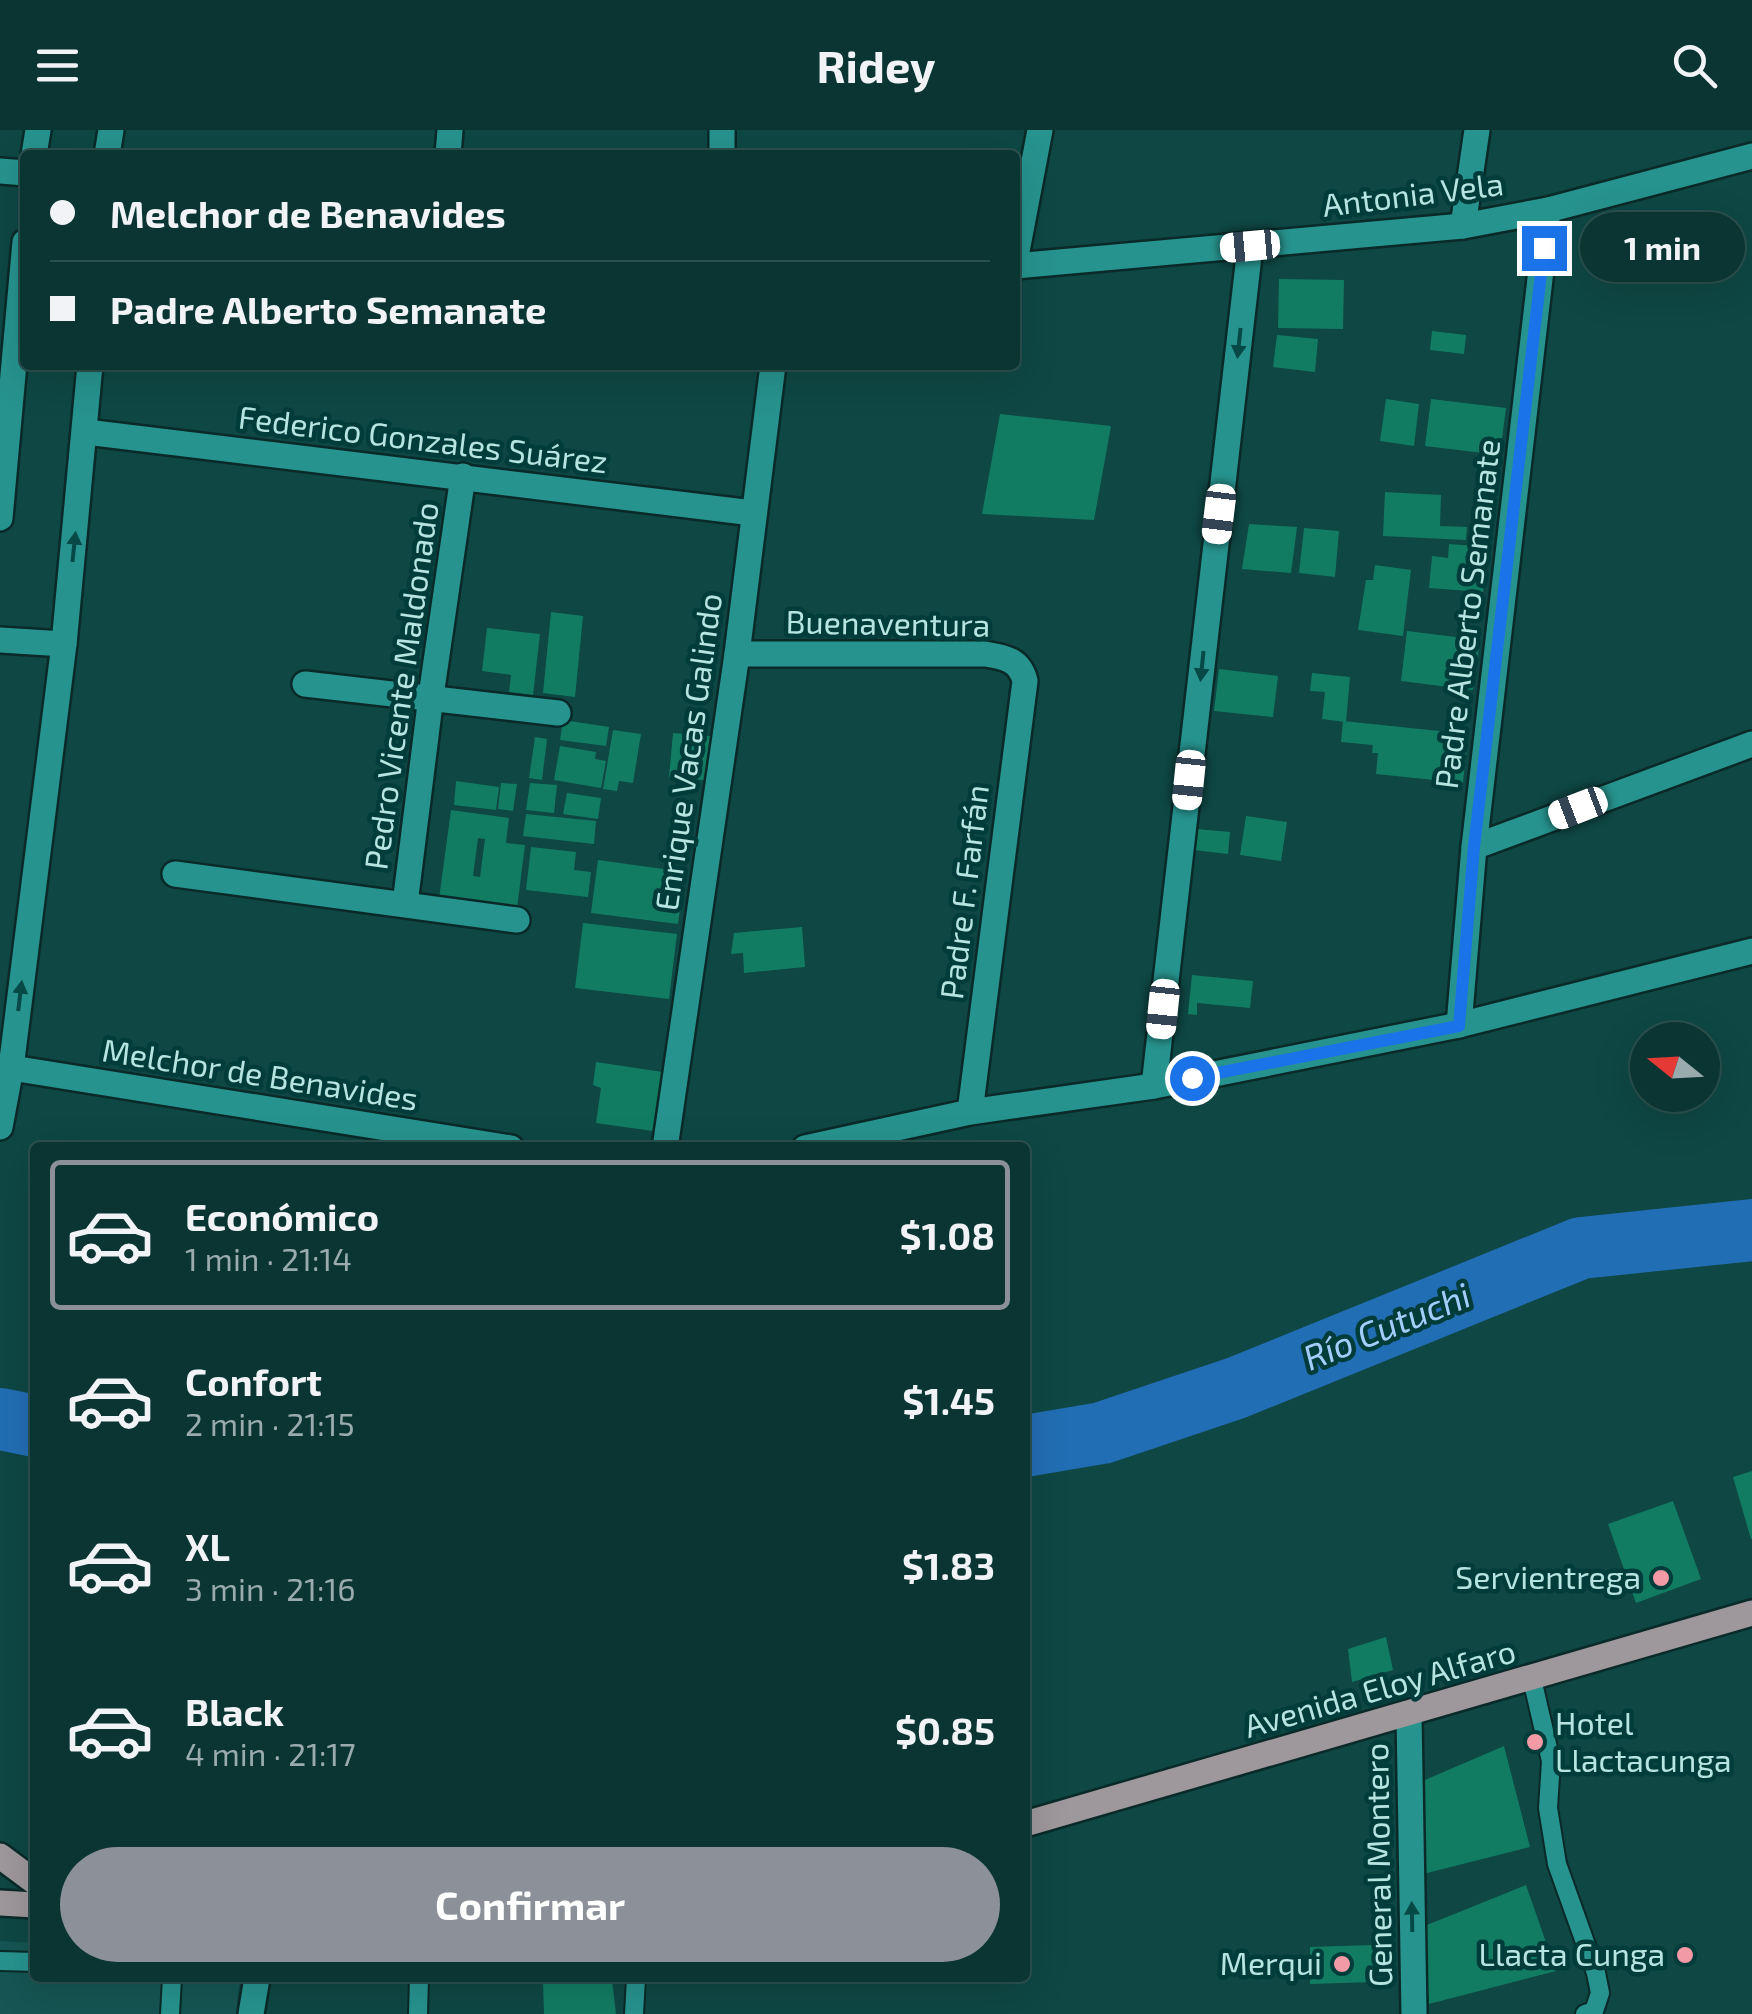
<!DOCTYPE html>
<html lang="es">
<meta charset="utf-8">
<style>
:root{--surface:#0a3533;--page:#133d3b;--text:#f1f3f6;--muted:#99abac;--line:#2a504e;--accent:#8c9099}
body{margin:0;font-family:"Exo 2",sans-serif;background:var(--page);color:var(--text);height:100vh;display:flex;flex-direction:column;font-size:38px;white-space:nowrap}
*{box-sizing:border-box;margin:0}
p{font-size:32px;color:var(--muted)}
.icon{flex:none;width:55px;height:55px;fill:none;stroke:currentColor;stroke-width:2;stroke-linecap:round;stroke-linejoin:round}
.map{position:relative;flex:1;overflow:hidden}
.drawer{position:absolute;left:30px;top:1012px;width:1000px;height:840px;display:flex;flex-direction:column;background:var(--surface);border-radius:10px;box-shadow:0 10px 40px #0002,0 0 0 2px var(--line)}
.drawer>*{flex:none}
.banner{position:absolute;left:20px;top:20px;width:1000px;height:220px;border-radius:10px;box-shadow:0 10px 40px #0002,0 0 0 2px var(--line);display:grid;align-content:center;height:220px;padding:0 30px;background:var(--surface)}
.needle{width:65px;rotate:288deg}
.buttons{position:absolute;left:1630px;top:892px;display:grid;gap:20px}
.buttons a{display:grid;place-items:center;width:90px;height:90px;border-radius:50%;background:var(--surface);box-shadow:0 10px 40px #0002,0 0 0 2px var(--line);font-size:50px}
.end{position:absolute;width:45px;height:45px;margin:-22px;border:12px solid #1a73e8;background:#fff;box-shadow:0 0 0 5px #fff}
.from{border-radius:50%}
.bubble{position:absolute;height:70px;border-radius:35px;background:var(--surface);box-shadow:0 10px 40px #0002,0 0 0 2px var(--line);font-size:32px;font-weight:700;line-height:70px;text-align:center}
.car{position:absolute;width:30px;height:60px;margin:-30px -15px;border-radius:12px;box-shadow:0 0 8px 2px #0007;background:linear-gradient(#fff 24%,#345 0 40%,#fff 0 76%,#345 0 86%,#fff 0)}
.banner b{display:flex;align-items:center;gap:35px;height:95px;font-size:38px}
.banner b+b{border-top:2px solid var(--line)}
.banner i{width:25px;height:25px;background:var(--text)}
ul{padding:18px 0 0;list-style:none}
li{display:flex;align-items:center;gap:30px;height:150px;margin:0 20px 15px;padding:0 10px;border:5px solid transparent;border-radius:10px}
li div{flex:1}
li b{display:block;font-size:38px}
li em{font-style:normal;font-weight:700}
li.active{border-color:var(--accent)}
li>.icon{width:90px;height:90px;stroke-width:1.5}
.button{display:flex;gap:20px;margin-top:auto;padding:20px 30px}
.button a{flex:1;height:115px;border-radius:60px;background:var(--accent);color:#fff;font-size:40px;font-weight:700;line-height:115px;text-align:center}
header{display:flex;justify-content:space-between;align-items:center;height:130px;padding:0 30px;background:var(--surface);font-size:45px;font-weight:700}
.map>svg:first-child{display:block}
.built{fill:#155553}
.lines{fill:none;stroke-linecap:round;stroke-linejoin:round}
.river{stroke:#226eb4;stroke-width:62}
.building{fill:#127c62;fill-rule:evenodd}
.lane-casing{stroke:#092a28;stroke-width:22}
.street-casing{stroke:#092a28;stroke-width:30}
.secondary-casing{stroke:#092a28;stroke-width:30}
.primary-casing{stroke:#092a28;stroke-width:30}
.lane{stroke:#27938e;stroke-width:18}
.street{stroke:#27938e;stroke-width:25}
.secondary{stroke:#27938e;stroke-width:25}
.primary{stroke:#9e979c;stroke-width:25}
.oneway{fill:#064947}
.route{stroke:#1a73e8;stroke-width:12}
.poi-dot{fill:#f39aa7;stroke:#003c3a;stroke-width:4}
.labels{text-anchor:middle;stroke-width:9;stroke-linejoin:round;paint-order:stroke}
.street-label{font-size:32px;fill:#b6e4e0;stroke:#003c3a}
.poi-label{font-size:32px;fill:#b6e4e0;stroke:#003c3a;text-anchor:end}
.water-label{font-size:35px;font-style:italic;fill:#a3cefb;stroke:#003c3a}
</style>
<header><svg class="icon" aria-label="menu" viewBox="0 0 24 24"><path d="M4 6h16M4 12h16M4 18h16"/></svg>Ridey<svg class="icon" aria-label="search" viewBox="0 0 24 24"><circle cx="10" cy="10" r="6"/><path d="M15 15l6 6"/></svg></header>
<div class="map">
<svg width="1752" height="1884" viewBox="0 0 1752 1884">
<rect width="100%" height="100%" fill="#0e4744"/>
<!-- built -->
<path class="built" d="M0,1811L35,1813V1848H240L236,1884H0Z"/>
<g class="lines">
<!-- river -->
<g class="river">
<path d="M0,1289L35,1296"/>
<path d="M1025,1316L1102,1303L1236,1258L1581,1118L1752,1100"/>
</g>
</g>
<!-- building -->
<g class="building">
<path d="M1279,149L1344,150L1343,199L1278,198Z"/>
<path d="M1432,201L1466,205L1464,224L1430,220Z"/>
<path d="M1277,205L1318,209L1315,242L1273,237Z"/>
<path d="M1386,269L1419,274L1414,316L1380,311Z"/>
<path d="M1431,269L1506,278L1500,325L1425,316Z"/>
<path d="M1000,284L1111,296L1094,390L982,384Z"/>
<path d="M1385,362L1441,365L1440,396L1467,397L1466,410L1383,406Z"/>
<path d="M1249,394L1297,397L1291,443L1242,439Z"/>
<path d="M1304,398L1339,401L1335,447L1299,443Z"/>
<path d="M1449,414L1488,417L1483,462L1429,458L1432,426L1448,428Z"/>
<path d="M1375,435L1411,440L1403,506L1358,500L1366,450H1373Z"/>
<path d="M551,482L583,486L575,567L543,563Z"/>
<path d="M487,498L540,504L533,565L509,562L511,545L482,541Z"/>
<path d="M1407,501L1480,510L1473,560L1401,551Z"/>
<path d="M1219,539L1278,546L1273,587L1214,581Z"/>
<path d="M1312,543L1350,547L1346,592L1322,589L1325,562L1310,561Z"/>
<path d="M563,590L609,597L606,616L560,610Z"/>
<path d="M1343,591L1468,604L1463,653L1376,644L1378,623H1372L1373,615L1341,612Z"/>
<path d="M613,600L641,604L633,653L619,651L617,661L603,659Z"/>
<path d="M673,603L719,607L714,651L669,647Z"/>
<path d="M535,607L547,609L542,650L529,648Z"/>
<path d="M560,616L596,622L595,629L606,631L601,658L554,650Z"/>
<path d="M456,651L499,657L496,680L454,675Z"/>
<path d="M501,653L517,654L513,681L498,679Z"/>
<path d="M530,653L557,655L554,683L526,680Z"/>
<path d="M567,663L601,668L598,689L563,684Z"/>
<path d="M451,680L509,688L506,713L525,715L517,778L439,769ZM478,708L485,709L480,747L473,746Z"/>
<path d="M526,684L596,691L594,714L523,706Z"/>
<path d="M1246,686L1287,692L1281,731L1240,725Z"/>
<path d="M1197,699L1230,702L1228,724L1194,720Z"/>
<path d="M531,717L576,722L574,740L591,742L588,767L526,760Z"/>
<path d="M598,730L685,742L678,794L591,783Z"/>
<path d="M583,793L677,804L669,869L575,858Z"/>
<path d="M802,797L805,837L744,843L743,823L731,824L734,803Z"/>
<path d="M1192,845L1253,851L1250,878L1197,873V885L1188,884Z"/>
<path d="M596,932L669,943L660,1002L596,993L601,958L593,955Z"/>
<path d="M1752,1341V1409H1751L1733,1347Z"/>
<path d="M1673,1371L1701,1449L1636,1473L1608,1394Z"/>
<path d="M1386,1507L1393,1540L1352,1552L1348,1519Z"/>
<path d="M1504,1616L1530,1717L1419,1745L1418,1653Z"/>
<path d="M1526,1755L1556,1841L1429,1874L1422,1797Z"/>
<path d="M1373,1815L1374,1852L1310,1854V1817Z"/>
<path d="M612,1850L616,1884H544L543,1851Z"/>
</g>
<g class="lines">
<!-- lane casing -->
<g class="lane-casing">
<g id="lane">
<path d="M1532,1549L1551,1631L1548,1678L1557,1734L1596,1843L1600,1863L1594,1881L1585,1884"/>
<path d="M0,1831L35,1832"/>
<path d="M170,1884L172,1848"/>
<path d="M418,1884L419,1848"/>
<path d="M634,1884L636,1848"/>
</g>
</g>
<!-- street casing -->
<g class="street-casing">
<g id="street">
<path d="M722,0V25"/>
<path d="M448,25L450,0"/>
<path d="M0,41L25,43"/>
<path d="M1463,96L1477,0"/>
<path d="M1015,132L1040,0"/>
<path d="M1015,136L1463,96L1548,80L1752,26"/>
<path d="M86,302L753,383"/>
<path d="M0,510L64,514"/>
<path d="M737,524H985C1005,527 1020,530 1025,551L970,982"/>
<path d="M305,554L558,583"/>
<path d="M1474,717L1752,614"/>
<path d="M175,744L517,790"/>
<path d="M405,774L431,566L463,346"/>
<path d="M1459,895L1474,717L1548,80"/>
<path d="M0,936L511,1018"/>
<path d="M1154,956L1250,117"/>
<path d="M665,1018L737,524L773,235"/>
<path d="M805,1018L970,982L1154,956L1459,895L1752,821"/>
<path d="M1409,1585L1414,1884"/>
<path d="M251,1884L257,1848"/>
</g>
</g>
<!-- secondary casing -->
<g class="secondary-casing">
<g id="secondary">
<path d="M34,25L38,0"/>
<path d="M107,25L111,0"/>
<path d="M0,388L25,112"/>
<path d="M0,997L11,938L64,514L90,235"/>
</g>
</g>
<!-- primary casing -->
<g class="primary-casing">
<g id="primary">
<path d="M1025,1694L1752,1483"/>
<path d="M0,1726L35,1752"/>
<path d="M0,1773L35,1775"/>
</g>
</g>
<!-- lane -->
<use href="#lane" class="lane"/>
<!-- street -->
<use href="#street" class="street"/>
<!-- secondary -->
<use href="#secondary" class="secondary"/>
<!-- primary -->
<use href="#primary" class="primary"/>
</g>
<!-- one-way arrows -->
<defs><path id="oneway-solid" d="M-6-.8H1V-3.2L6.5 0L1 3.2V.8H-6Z" transform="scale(2.5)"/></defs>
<g class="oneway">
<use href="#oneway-solid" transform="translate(1239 213) rotate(96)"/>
<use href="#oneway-solid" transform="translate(74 417) rotate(-84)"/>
<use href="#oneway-solid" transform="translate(1202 536) rotate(96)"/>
<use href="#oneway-solid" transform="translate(20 866) rotate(-83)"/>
<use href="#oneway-solid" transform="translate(1412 1787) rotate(-91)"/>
</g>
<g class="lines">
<!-- route -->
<path class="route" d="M1192,948L1459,896L1474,717L1544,118"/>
</g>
<!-- markers -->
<g class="poi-dot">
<circle cx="1661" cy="1448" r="10"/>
<circle cx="1535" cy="1612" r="10"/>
<circle cx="1685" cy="1825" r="10"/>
<circle cx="1342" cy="1834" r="10"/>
</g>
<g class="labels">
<!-- street labels -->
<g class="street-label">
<text transform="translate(1413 65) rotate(-7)" y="11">Antonia Vela</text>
<text transform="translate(423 310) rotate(7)" y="11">Federico Gonzales Suárez</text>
<text transform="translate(1468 484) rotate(-83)" y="11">Padre Alberto Semanate</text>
<text transform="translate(888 494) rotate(1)" y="11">Buenaventura</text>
<text transform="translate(402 556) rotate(-82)" y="11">Pedro Vicente Maldonado</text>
<text transform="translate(689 622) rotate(-82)" y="11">Enrique Vacas Galindo</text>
<text transform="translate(965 762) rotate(-83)" y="11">Padre F. Farfán</text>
<text transform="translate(260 945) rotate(9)" y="11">Melchor de Benavides</text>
<text transform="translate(1380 1559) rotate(-16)" y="11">Avenida Eloy Alfaro</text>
<text transform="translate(1379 1735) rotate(-91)" y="11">General Montero</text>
</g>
<!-- poi labels -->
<g class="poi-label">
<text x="1641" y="1459">Servientrega</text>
<text x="1555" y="1605" text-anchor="start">Hotel<tspan x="1555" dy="37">Llactacunga</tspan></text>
<text x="1665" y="1836">Llacta Cunga</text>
<text x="1322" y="1845">Merqui</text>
</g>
<!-- water labels -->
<g class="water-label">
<text transform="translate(1387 1197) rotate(-22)" y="12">Río Cutuchi</text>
</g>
</g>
</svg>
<div class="buttons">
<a><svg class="needle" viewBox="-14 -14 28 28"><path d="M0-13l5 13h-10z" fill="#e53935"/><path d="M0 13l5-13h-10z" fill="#99abac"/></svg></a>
</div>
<i class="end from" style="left:1192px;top:948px"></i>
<i class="end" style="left:1544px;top:118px"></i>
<div class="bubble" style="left:1580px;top:82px;width:165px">1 min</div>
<i class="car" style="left:1250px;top:116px;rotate:265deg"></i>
<i class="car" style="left:1219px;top:384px;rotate:187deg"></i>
<i class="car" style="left:1189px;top:650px;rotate:186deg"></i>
<i class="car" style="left:1578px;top:678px;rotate:249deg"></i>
<i class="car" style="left:1163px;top:879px;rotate:186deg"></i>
<div class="banner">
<b><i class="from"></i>Melchor de Benavides</b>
<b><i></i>Padre Alberto Semanate</b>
</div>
<section class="drawer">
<ul>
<li class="active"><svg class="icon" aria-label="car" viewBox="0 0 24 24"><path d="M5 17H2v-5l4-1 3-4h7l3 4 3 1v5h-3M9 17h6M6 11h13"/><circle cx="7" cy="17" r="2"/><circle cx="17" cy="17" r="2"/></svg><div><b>Económico</b><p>1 min · 21:14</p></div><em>$1.08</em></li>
<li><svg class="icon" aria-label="car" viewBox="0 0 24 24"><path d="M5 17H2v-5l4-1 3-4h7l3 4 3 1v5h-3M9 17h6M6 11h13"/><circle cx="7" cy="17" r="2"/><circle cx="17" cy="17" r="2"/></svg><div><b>Confort</b><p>2 min · 21:15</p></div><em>$1.45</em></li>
<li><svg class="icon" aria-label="car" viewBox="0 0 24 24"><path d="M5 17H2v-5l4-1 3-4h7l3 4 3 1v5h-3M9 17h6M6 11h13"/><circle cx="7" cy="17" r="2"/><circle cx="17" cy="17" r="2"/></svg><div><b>XL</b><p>3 min · 21:16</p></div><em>$1.83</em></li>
<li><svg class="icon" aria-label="car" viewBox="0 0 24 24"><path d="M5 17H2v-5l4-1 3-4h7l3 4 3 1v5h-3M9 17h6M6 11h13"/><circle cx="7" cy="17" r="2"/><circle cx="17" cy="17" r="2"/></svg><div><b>Black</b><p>4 min · 21:17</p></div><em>$0.85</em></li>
</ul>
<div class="button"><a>Confirmar</a></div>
</section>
</div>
